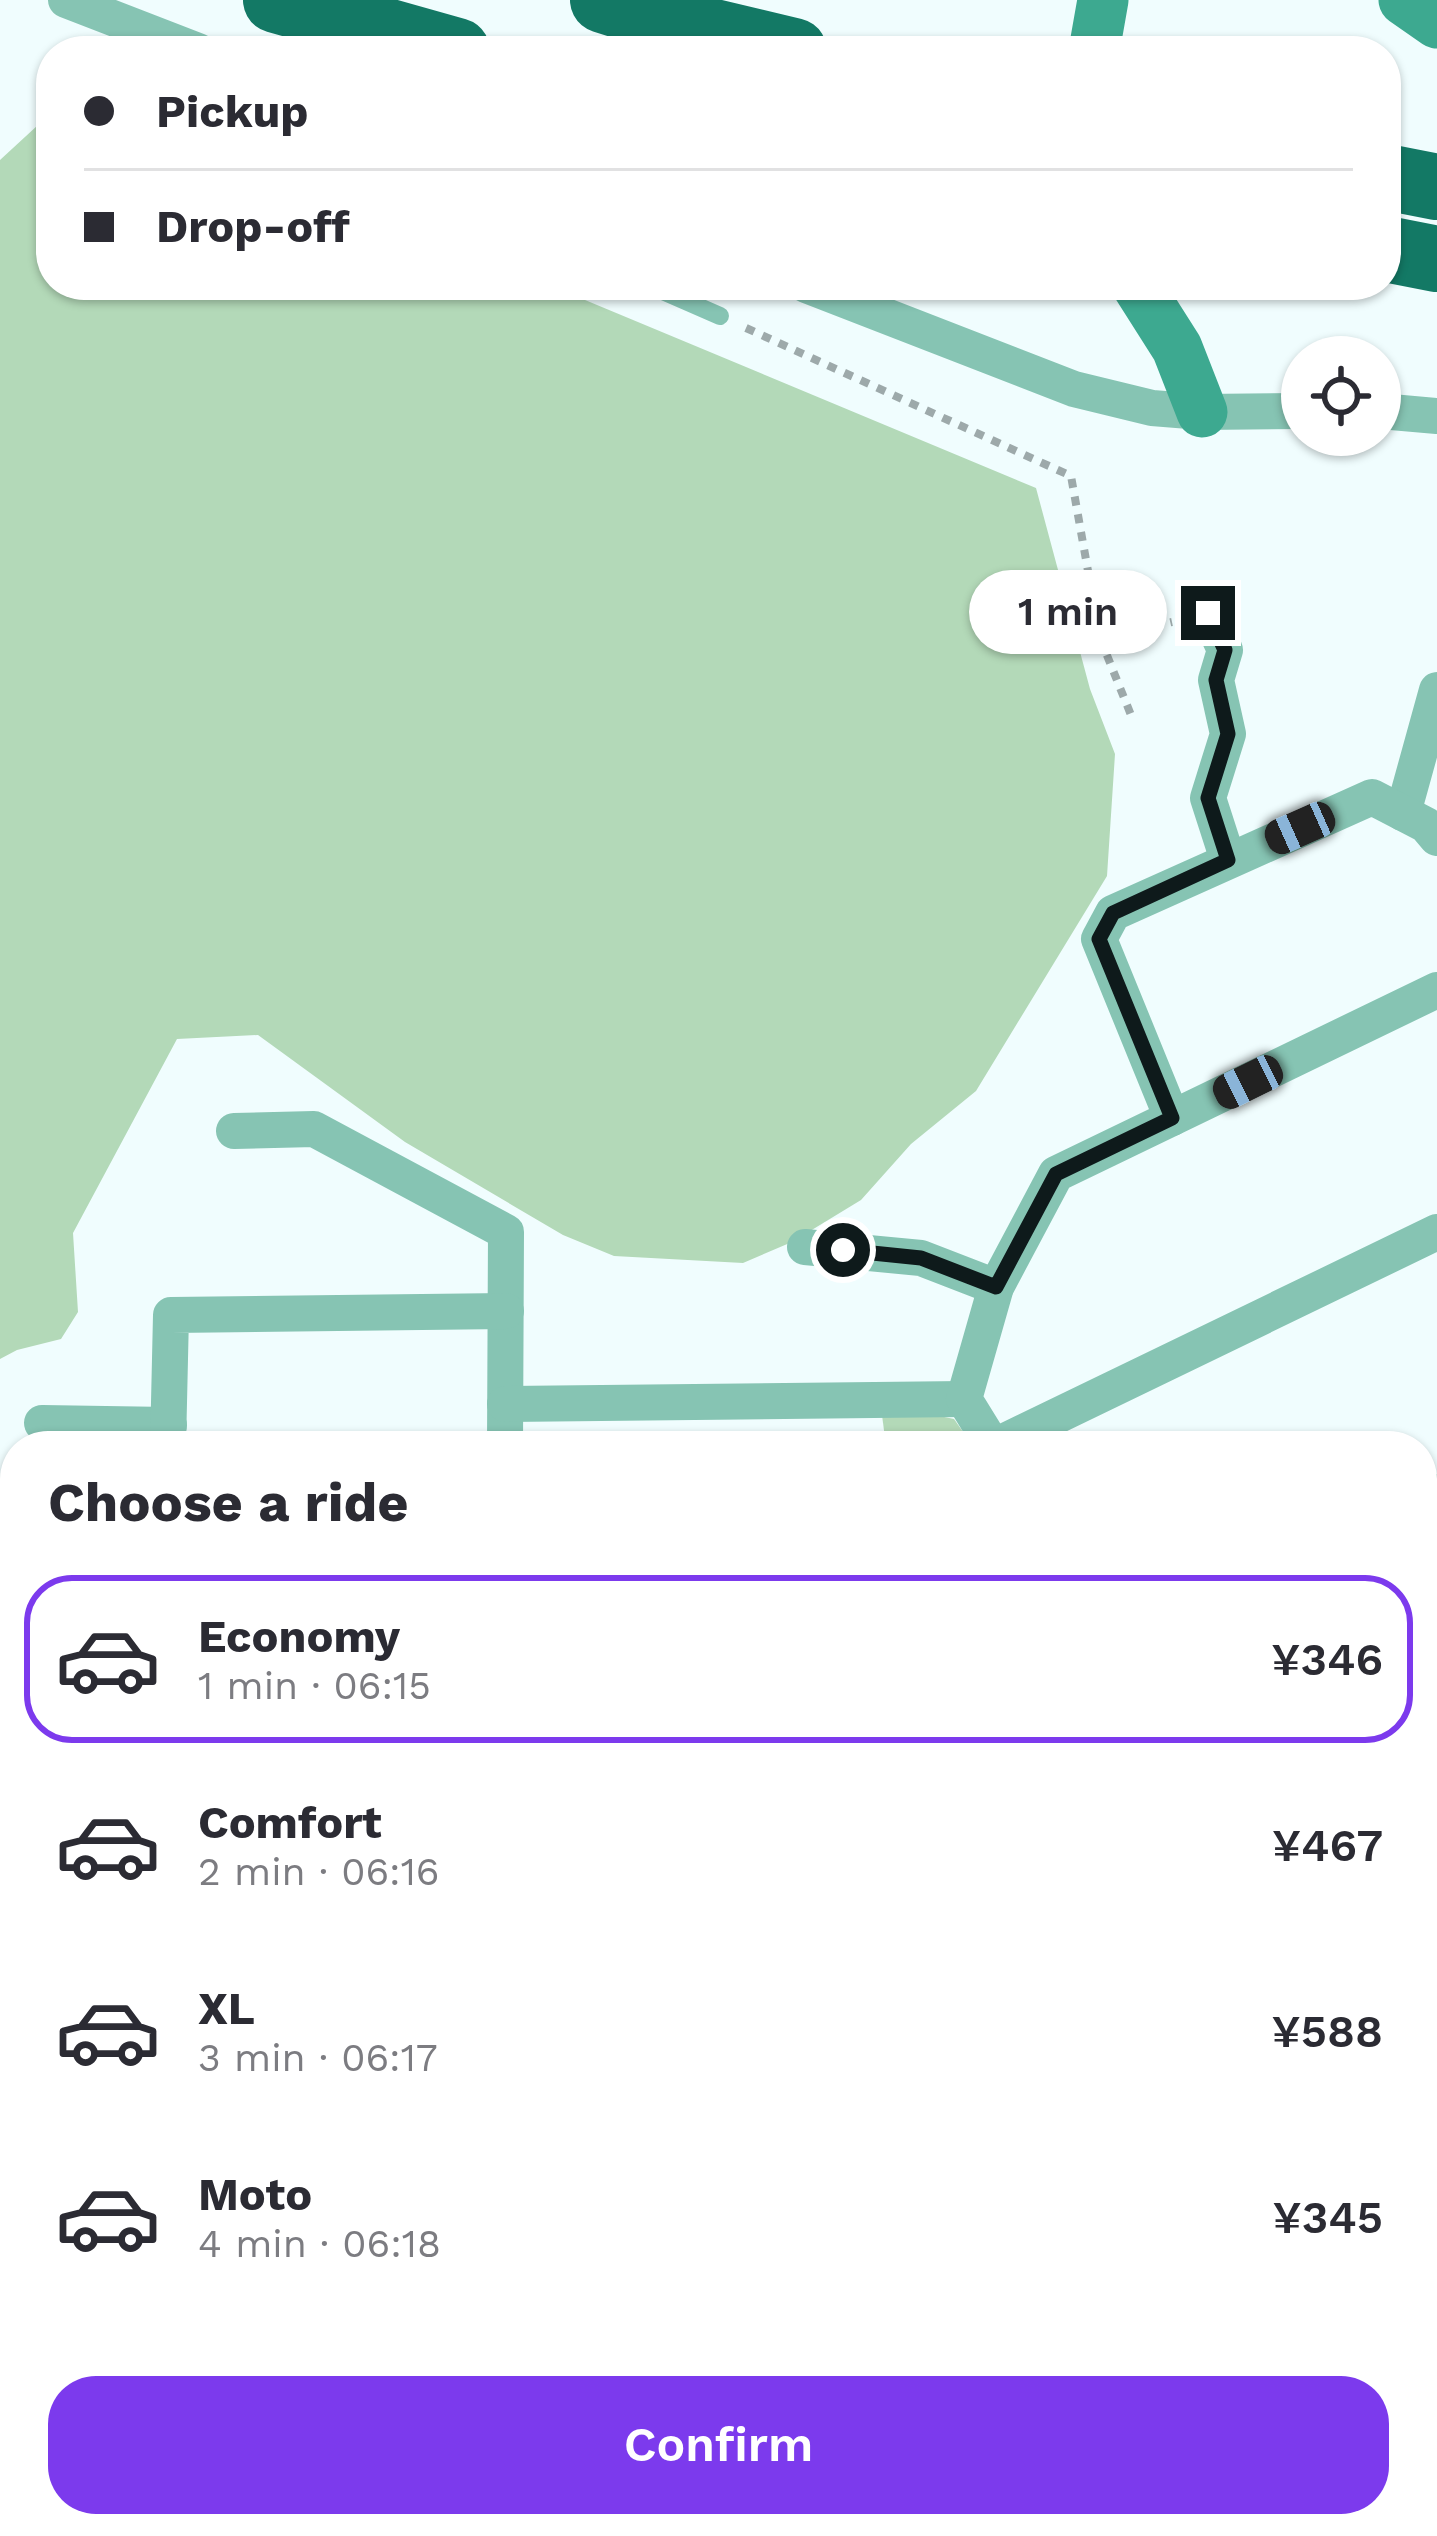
<!DOCTYPE html>
<meta charset="utf-8">
<style>
:root{--surface:#fff;--page:#f7f7f7;--text:#2b2b33;--muted:#7c7c81;--line:#e1e1e2;--accent:#7c3aed}
body{margin:0;font-family:"Work Sans",sans-serif;background:var(--page);color:var(--text);height:100vh;display:flex;flex-direction:column;font-size:45px;white-space:nowrap}
*{box-sizing:border-box;margin:0}
p{font-size:39px;color:var(--muted)}
.icon{flex:none;width:66px;height:66px;fill:none;stroke:currentColor;stroke-width:2;stroke-linecap:round;stroke-linejoin:round}
.map{position:relative;flex:1;overflow:hidden}
.side{position:absolute;left:0px;top:1431px;width:1437px;height:1107px;display:flex;flex-direction:column;background:var(--surface);border-radius:48px 48px 0 0;box-shadow:0 3px 9px #0004}
.side>*{flex:none}
.banner{position:absolute;left:36px;top:36px;width:1365px;height:264px;border-radius:48px;box-shadow:0 3px 9px #0004;display:grid;align-content:center;height:264px;padding:0 48px;background:var(--surface)}
.buttons{position:absolute;left:1281px;top:336px;display:grid;gap:24px}
.buttons a{display:grid;place-items:center;width:120px;height:120px;border-radius:50%;background:var(--surface);box-shadow:0 3px 9px #0004;font-size:60px}
.end{position:absolute;width:54px;height:54px;margin:-27px;border:15px solid #0e1a1b;background:#fff;box-shadow:0 0 0 6px #fff}
.from{border-radius:50%}
.bubble{position:absolute;height:84px;border-radius:42px;background:var(--surface);box-shadow:0 3px 9px #0004;font-size:39px;font-weight:600;line-height:84px;text-align:center}
.car{position:absolute;width:36px;height:72px;margin:-36px -18px;border-radius:15px;box-shadow:0 0 9px 3px #0007;background:linear-gradient(#222 24%,#8ab4d8 0 40%,#222 0 76%,#8ab4d8 0 86%,#222 0)}
.banner b{display:flex;align-items:center;gap:42px;height:114px;font-size:45px}
.banner b+b{border-top:3px solid var(--line)}
.banner i{width:30px;height:30px;background:var(--text)}
ul{padding:0;list-style:none}
li{display:flex;align-items:center;gap:36px;height:168px;margin:0 24px 18px;padding:0 24px;border:6px solid transparent;border-radius:48px}
li div{flex:1}
li b{display:block;font-size:45px}
li em{font-style:normal;font-weight:600}
li.active{border-color:var(--accent)}
li>.icon{width:108px;height:108px;stroke-width:1.5}
h2{padding:0 48px;font-size:54px;line-height:144px}
.action{display:flex;gap:24px;margin-top:auto;padding:24px 48px}
.action a{flex:1;height:138px;border-radius:48px;background:var(--accent);color:#fff;font-size:48px;font-weight:600;line-height:138px;text-align:center}
.map>svg:first-child{display:block}
.green{fill:#b3d9b8}
.lines{fill:none;stroke-linecap:round;stroke-linejoin:round}
.stream{stroke:#7caae0;stroke-width:14}
.path{stroke:#9da9aa;stroke-width:8;stroke-dasharray:9 9;stroke-linecap:butt}
.lane{stroke:#86c4b3;stroke-width:18}
.street{stroke:#86c4b3;stroke-width:36}
.secondary{stroke:#3da990;stroke-width:51}
.highway{stroke:#137965;stroke-width:66}
.route{stroke:#0e1a1b;stroke-width:15}
</style>
<div class="map">
<svg width="1437" height="2536" viewBox="0 0 1437 2536">
<rect width="100%" height="100%" fill="#f0fdfe"/>
<!-- green -->
<g class="green">
<path d="M51,113V285H549L1036,488L1090,689L1115,754L1107,876L976,1091L911,1144L861,1200L792,1242L743,1263L614,1256L563,1235L405,1142L258,1035L177,1039L73,1233L78,1312L61,1339L17,1350L0,1359V160Z"/>
<path d="M925,1413L954,1419L973,1446H886L882,1415Z"/>
</g>
<g class="lines">
<!-- stream -->
<g class="stream">
<path d="M0,1519L15,1526"/>
<path d="M0,2189L15,2188"/>
<path d="M1163,2523L1173,2536"/>
<path d="M1033,2536L1037,2530L1057,2523"/>
</g>
<!-- path -->
<g class="path">
<path d="M746,328L1071,476L1100,638L1133,720"/>
<path d="M1100,638L1172,622"/>
</g>
<!-- lane -->
<path class="lane" d="M649,285L720,316"/>
<!-- street -->
<g class="street">
<path d="M66,0L198,51"/>
<path d="M806,285L1074,389L1152,408L1202,412L1302,411"/>
<path d="M1380,411L1437,416"/>
<path d="M1208,613L1225,650L1216,680L1228,734L1208,798L1228,860"/>
<path d="M1403,813L1437,690"/>
<path d="M1172,1118L1099,939L1113,913L1372,797L1426,825L1437,838"/>
<path d="M234,1131L314,1129L506,1232L505,1446"/>
<path d="M805,1247L921,1258L996,1287"/>
<path d="M505,1404L964,1399"/>
<path d="M42,1423L169,1425"/>
<path d="M168,1446L171,1315L506,1311"/>
<path d="M993,1446L964,1399L996,1287L1056,1174L1437,990"/>
<path d="M995,1446L1437,1232"/>
<path d="M1423,1513L1437,1492"/>
<path d="M0,1644H15"/>
<path d="M0,1792L15,1791"/>
<path d="M1422,1907L1437,1915"/>
<path d="M1422,2394L1437,2389"/>
<path d="M0,2493L15,2491"/>
<path d="M507,2523L618,2536"/>
<path d="M696,2536L706,2532L894,2527L911,2523"/>
</g>
<!-- secondary -->
<g class="secondary">
<path d="M1404,0L1437,23"/>
<path d="M1094,51L1103,0"/>
<path d="M1137,285L1177,348L1202,412"/>
</g>
<!-- highway -->
<g class="highway">
<path d="M276,0L457,51"/>
<path d="M603,0L676,23L794,51"/>
<path d="M1386,177L1437,187"/>
<path d="M1386,249L1437,259"/>
</g>
</g>
<g class="lines">
<!-- route -->
<path class="route" d="M843,1250L921,1258L996,1287L1056,1174L1172,1118L1099,939L1113,913L1228,860L1208,798L1228,734L1216,680L1225,650L1208,613"/>
</g>
</svg>
<div class="buttons">
<a><svg class="icon" aria-label="locate" viewBox="0 0 24 24"><circle cx="12" cy="12" r="6"/><path d="M12 2v4M12 18v4M2 12h4M18 12h4"/></svg></a>
</div>
<i class="end from" style="left:843px;top:1250px"></i>
<i class="end" style="left:1208px;top:613px"></i>
<div class="bubble" style="left:969px;top:570px;width:198px">1 min</div>
<i class="car" style="left:1300px;top:828px;rotate:246deg"></i>
<i class="car" style="left:1248px;top:1082px;rotate:244deg"></i>
<div class="banner">
<b><i class="from"></i>Pickup</b>
<b><i></i>Drop-off</b>
</div>
<section class="side">
<h2>Choose a ride</h2>
<ul>
<li class="active"><svg class="icon" aria-label="car" viewBox="0 0 24 24"><path d="M5 17H2v-5l4-1 3-4h7l3 4 3 1v5h-3M9 17h6M6 11h13"/><circle cx="7" cy="17" r="2"/><circle cx="17" cy="17" r="2"/></svg><div><b>Economy</b><p>1 min · 06:15</p></div><em>¥346</em></li>
<li><svg class="icon" aria-label="car" viewBox="0 0 24 24"><path d="M5 17H2v-5l4-1 3-4h7l3 4 3 1v5h-3M9 17h6M6 11h13"/><circle cx="7" cy="17" r="2"/><circle cx="17" cy="17" r="2"/></svg><div><b>Comfort</b><p>2 min · 06:16</p></div><em>¥467</em></li>
<li><svg class="icon" aria-label="car" viewBox="0 0 24 24"><path d="M5 17H2v-5l4-1 3-4h7l3 4 3 1v5h-3M9 17h6M6 11h13"/><circle cx="7" cy="17" r="2"/><circle cx="17" cy="17" r="2"/></svg><div><b>XL</b><p>3 min · 06:17</p></div><em>¥588</em></li>
<li><svg class="icon" aria-label="car" viewBox="0 0 24 24"><path d="M5 17H2v-5l4-1 3-4h7l3 4 3 1v5h-3M9 17h6M6 11h13"/><circle cx="7" cy="17" r="2"/><circle cx="17" cy="17" r="2"/></svg><div><b>Moto</b><p>4 min · 06:18</p></div><em>¥345</em></li>
</ul>
<div class="action"><a>Confirm</a></div>
</section>
</div>
